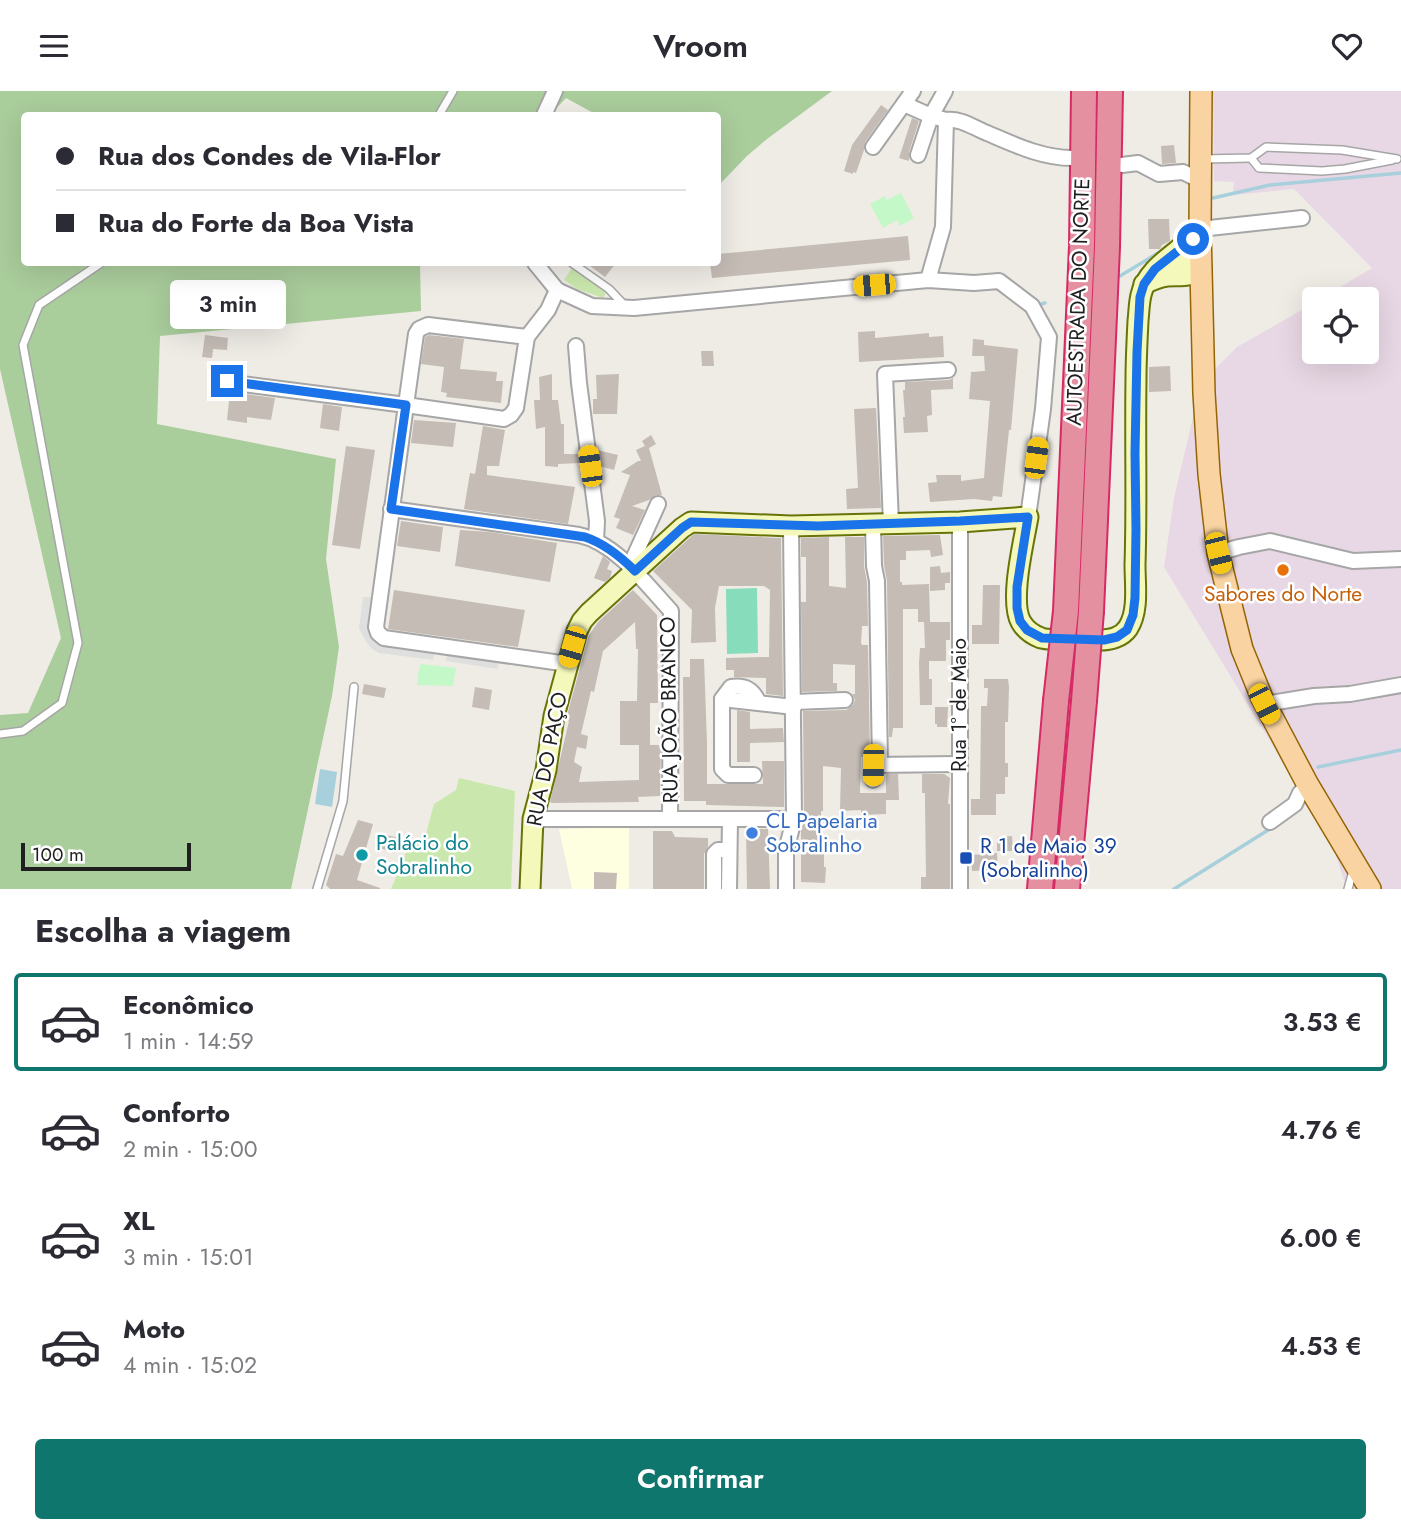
<!DOCTYPE html>
<html lang="pt">
<meta charset="utf-8">
<style>
:root{--surface:#fff;--page:#f7f7f7;--text:#2b2b33;--muted:#7c7c81;--line:#e1e1e2;--accent:#0f766e}
body{margin:0;font-family:Jost,sans-serif;background:var(--page);color:var(--text);height:100vh;display:flex;flex-direction:column;font-size:26px;white-space:nowrap}
*{box-sizing:border-box;margin:0}
p{font-size:23px;color:var(--muted)}
.icon{flex:none;width:38px;height:38px;fill:none;stroke:currentColor;stroke-width:2;stroke-linecap:round;stroke-linejoin:round}
.map{position:relative;height:798px;overflow:hidden}
.side{display:flex;flex-direction:column;background:var(--surface);flex:1}
.side>*{flex:none}
.guide{position:absolute;left:21px;top:21px;width:700px;height:154px;border-radius:7px;box-shadow:0 7px 28px #0002;display:grid;align-content:center;height:154px;padding:0 35px;background:var(--surface)}
.tools{position:absolute;left:1302px;top:196px;display:grid;gap:14px}
.tools a{display:grid;place-items:center;width:77px;height:77px;border-radius:7px;background:var(--surface);box-shadow:0 7px 28px #0002;font-size:35px}
.scale{position:absolute;left:21px;bottom:18px;width:170px;box-sizing:border-box;padding-left:7px;border:4px solid #1f1f1f;border-top:0;font-size:19px;line-height:24px;white-space:nowrap;color:#1f1f1f;-webkit-text-stroke:5px #fff;paint-order:stroke}
.end{position:absolute;width:32px;height:32px;margin:-16px;border:9px solid #1a73e8;background:#fff;box-shadow:0 0 0 4px #fff}
.from{border-radius:50%}
.bubble{position:absolute;height:49px;border-radius:7px;background:var(--surface);box-shadow:0 7px 28px #0002;font-size:23px;font-weight:600;line-height:49px;text-align:center}
.car{position:absolute;width:21px;height:42px;margin:-21px -10px;border-radius:9px;box-shadow:0 0 5px 2px #0007;background:linear-gradient(#f5c518 24%,#345 0 40%,#f5c518 0 76%,#345 0 86%,#f5c518 0)}
.guide b{display:flex;align-items:center;gap:24px;height:66px;font-size:26px}
.guide b+b{border-top:2px solid var(--line)}
.guide i{width:18px;height:18px;background:var(--text)}
ul{padding:0;list-style:none}
li{display:flex;align-items:center;gap:21px;height:98px;margin:0 14px 10px;padding:0 21px;border:4px solid transparent;border-radius:7px}
li div{flex:1}
li b{display:block;font-size:26px}
li em{font-style:normal;font-weight:600}
li.current{border-color:var(--accent)}
li>.icon{width:63px;height:63px;stroke-width:1.5}
h2{padding:0 35px;font-size:32px;line-height:84px}
.cta{display:flex;gap:14px;margin-top:auto;padding:14px 35px}
.cta a{flex:1;height:80px;border-radius:7px;background:var(--accent);color:#fff;font-size:28px;font-weight:600;line-height:80px;text-align:center}
header{display:flex;justify-content:space-between;align-items:center;height:91px;padding:0 35px;background:var(--surface);font-size:32px;font-weight:600}
.map>svg:first-child{display:block}
.industrial{fill:#e8d8e5}
.education{fill:#fefee0}
.grass{fill:#cae8ad}
.forest{fill:#aacd9c}
.park{fill:#c4f8c8}
.pitch{fill:#86dcbb}
.parking{fill:#dfdfdf}
.water{fill:#a7d0dc}
.lines{fill:none;stroke-linecap:round;stroke-linejoin:round}
.stream{stroke:#a7d0dc;stroke-width:3.5}
.building{fill:#c4bcb5;fill-rule:evenodd}
.lane-casing{stroke:#a6a6a6;stroke-width:10}
.street-casing{stroke:#a6a6a6;stroke-width:18}
.secondary-casing{stroke:#687408;stroke-width:23}
.primary-casing{stroke:#956505;stroke-width:24}
.highway-casing{stroke:#d62a65;stroke-width:28}
.lane{stroke:#fff;stroke-width:7}
.street{stroke:#fff;stroke-width:14}
.secondary{stroke:#f5f8bb;stroke-width:19}
.primary{stroke:#f9d3a1;stroke-width:21}
.highway{stroke:#e490a0;stroke-width:24}
.highway-bridge-casing{stroke:#d62a65;stroke-width:28;stroke-linecap:butt}
.highway-bridge{stroke:#e490a0;stroke-width:24}
.route{stroke:#1a73e8;stroke-width:9}
.food-dot{fill:#e8710a;stroke:#fff;stroke-width:2.5}
.shop-dot{fill:#3f7fe0;stroke:#fff;stroke-width:2.5}
.culture-dot{fill:#0f9aa8;stroke:#fff;stroke-width:2.5}
.transit-dot{fill:#1a4fb4;stroke:#fff;stroke-width:2.5}
.labels{text-anchor:middle;stroke-width:5;stroke-linejoin:round;paint-order:stroke}
.street-label{font-size:21px;fill:#1f1f1f;stroke:#fff}
.food-label{font-size:21px;fill:#c56008;stroke:#fff}
.shop-label{font-size:21px;fill:#366cbe;stroke:#fff;text-anchor:start}
.culture-label{font-size:21px;fill:#0d838f;stroke:#fff;text-anchor:start}
.transit-label{font-size:21px;fill:#164399;stroke:#fff;text-anchor:start}
</style>
<header><svg class="icon" aria-label="menu" viewBox="0 0 24 24"><path d="M4 6h16M4 12h16M4 18h16"/></svg>Vroom<svg class="icon" aria-label="heart" viewBox="0 0 24 24"><path d="M12 20l-8-8c-3-5 5-10 8-4 3-6 11-1 8 4z"/></svg></header>
<div class="map">
<svg width="1401" height="798" viewBox="0 0 1401 798">
<rect width="100%" height="100%" fill="#efece6"/>
<!-- industrial -->
<path class="industrial" d="M1213,0H1401V798H1347L1331,750L1164,476L1174,407L1201,292L1237,256L1314,212V261H1367V208H1320L1372,177L1294,98L1233,104L1234,91L1214,90Z"/>
<!-- education -->
<path class="education" d="M629,736V798H572L559,738Z"/>
<!-- grass -->
<g class="grass">
<path d="M572,177L606,202L603,207L577,198L564,189Z"/>
<path d="M459,687L515,700L511,798H391L409,754L424,750L434,713L456,699Z"/>
</g>
<!-- forest -->
<path class="forest" d="M0,0H832L767,48L747,65L719,94L718,93V24H597L566,7L550,24H24V172H420L421,220L160,245L157,333L336,368L326,468L339,556L332,605L291,798H0V624L28,622L61,547L0,278Z"/>
<!-- park -->
<g class="park">
<path d="M901,102L914,127L900,135L897,129L883,137L870,113L885,105L887,109Z"/>
<path d="M421,573L456,577L453,595L417,594L419,577Z"/>
</g>
<!-- pitch -->
<path class="pitch" d="M757,497L758,562L727,563L726,498Z"/>
<!-- parking -->
<g class="parking">
<path d="M363,506H371L368,534L370,542L375,549L381,553L435,560L433,569L379,562L371,557L365,549L359,537Z"/>
<path d="M447,562L499,569L498,578L446,570Z"/>
</g>
<!-- water -->
<path class="water" d="M320,678L337,681L332,716L315,713Z"/>
<g class="lines">
<!-- stream -->
<g class="stream">
<path d="M1213,107L1270,94L1401,82"/>
<path d="M1120,185L1158,162"/>
<path d="M1038,214L1045,212"/>
<path d="M1318,676L1401,659"/>
<path d="M1174,798L1273,736"/>
</g>
</g>
<!-- building -->
<g class="building">
<path d="M881,14L888,19L865,51L864,59L856,82L853,81V83L844,80L852,54Z"/>
<path d="M912,27L919,30L909,61V70L899,67Z"/>
<path d="M1174,54L1176,72L1162,73L1161,55Z"/>
<path d="M1148,128H1169L1170,150L1162,154L1160,158H1149Z"/>
<path d="M908,145L910,169L712,187L710,172H718V163Z"/>
<path d="M586,172H616L605,186Z"/>
<path d="M875,240V247L929,242V246L943,245L944,266L859,271L858,241Z"/>
<path d="M205,244L228,247L227,259L213,258L212,267L202,266Z"/>
<path d="M429,244L464,248L460,278L497,281L496,290H503L501,312L446,306L447,302L441,301L444,276L421,273L425,246Z"/>
<path d="M973,248L984,249V254L1018,258L1011,339H1009L1002,406L993,405L992,410L974,408L930,411L928,392L937,391L936,384H961V390L984,387L990,310L969,308L971,281L985,280L984,265H972Z"/>
<path d="M701,260H713L714,275H702Z"/>
<path d="M1170,275L1171,300L1149,301V276Z"/>
<path d="M552,283V309H558L561,333H564V363H579L580,372L558,373V376L545,375V336L536,338L534,309H540L539,286Z"/>
<path d="M619,283L617,323H593V308H597L596,284Z"/>
<path d="M953,287V298L931,299L932,324L927,325L928,341L904,342L903,326H905L903,299H905V291L949,289Z"/>
<path d="M230,301L275,307L271,329L247,326V332L227,329Z"/>
<path d="M323,313L342,316L339,340L320,337Z"/>
<path d="M876,317L881,417L847,418L846,398L858,397L854,318Z"/>
<path d="M414,329L456,332L453,356L411,352Z"/>
<path d="M483,335L505,339L499,375H487V384L575,396L568,433L464,418L470,382L475,383Z"/>
<path d="M651,344L656,353L649,357L662,404H656L649,409L632,415L645,419L633,444L616,437L620,428L614,426L630,384L621,381L638,370H641L636,359L645,355L642,350Z"/>
<path d="M346,355L375,359L360,458L332,454Z"/>
<path d="M597,359L618,364L614,379L599,375Z"/>
<path d="M401,430L443,436L440,461L397,455Z"/>
<path d="M460,439L490,441L557,452L550,491L455,475Z"/>
<path d="M694,443L781,447L783,605L766,603V587L734,586V579H726V567L769,566L770,499L764,495H719L715,517L716,551L691,552L692,519L653,480Z"/>
<path d="M940,444L943,464L931,466L930,459L906,460V469H900V491H902V494L929,493L930,531H918V518H903V637H893L892,646H889L887,490L884,474L883,445Z"/>
<path d="M829,446V495L846,497L845,446H864V475L867,491L868,535H862L861,552L862,554H868L870,665L861,666L860,702H886V683H898L899,709H886V723L861,724V719L840,720L841,677L823,675V720H821V744H824V776H826L825,792L801,791V739L804,728L803,620L846,619L853,614L855,609L852,603H855V574L833,573V592H837V600L802,601L801,511H806V466H801V447Z"/>
<path d="M603,465L610,471L607,478L612,480L610,487L605,491L594,487Z"/>
<path d="M940,475L941,482L950,481V492H945V499L930,500V476Z"/>
<path d="M983,494H1000L999,553H972V534H982Z"/>
<path d="M394,499L525,519L518,556L388,538Z"/>
<path d="M633,499L657,524L658,612H650V654H661L660,705L638,706L639,711L552,712L550,711L569,630L566,629L569,617L589,544L598,531ZM635,531L636,558H638L637,610H620V654H639V689L579,691L582,676L574,671L577,656L586,658L588,645L581,643L591,600L594,601L603,560Z"/>
<path d="M924,531H950V549H946V570H929V588H932V614H920L919,572L920,557H925Z"/>
<path d="M690,568H704L707,652V693H763L762,670H784V716L706,714V710H684L683,586H690Z"/>
<path d="M984,588H1008L1009,596L1008,631H1005V672H1008V686H1005V703H996V724H971V708H980L981,615H987L988,597H984Z"/>
<path d="M364,593L386,597L384,607L362,603Z"/>
<path d="M475,596L492,599L489,619L472,616Z"/>
<path d="M935,616H948L947,636H937V633H935Z"/>
<path d="M737,619L750,621V638L783,637L784,651L750,652V671H737Z"/>
<path d="M922,683H944L950,687L948,713H950V798H921V786H926L925,712V702H922Z"/>
<path d="M358,729L373,733L357,789L380,797V798H330L326,794L336,763L343,765Z"/>
<path d="M746,738H768L770,798H747Z"/>
<path d="M653,740H672L675,746L708,747V756L704,763V798H653Z"/>
<path d="M386,744L400,747L395,762L380,757Z"/>
<path d="M1012,745L1013,760H997V746Z"/>
<path d="M997,762L998,779L972,780L971,764Z"/>
<path d="M594,781L617,782L616,798H594Z"/>
</g>
<g class="lines">
<!-- lane casing -->
<g class="lane-casing">
<g id="lane">
<path d="M439,24L453,0"/>
<path d="M1251,67L1259,77L1322,80L1345,78L1392,69"/>
<path d="M1203,68L1251,67L1266,56L1342,59L1397,68"/>
<path d="M572,172L609,198L625,215"/>
<path d="M0,643L23,640L62,612L78,552L23,254L39,214L101,172"/>
<path d="M317,798L343,710L354,596"/>
<path d="M1348,798L1353,780"/>
</g>
</g>
<!-- street casing -->
<g class="street-casing">
<g id="street">
<path d="M904,13L931,25L946,29L943,136L928,189"/>
<path d="M544,24L555,0"/>
<path d="M946,29C961,27 974,37 987,42C1015,54 1042,67 1072,67"/>
<path d="M873,56L913,0"/>
<path d="M918,64L931,25L945,0"/>
<path d="M1122,74L1138,72L1159,83L1183,81L1201,90"/>
<path d="M1200,138L1302,127"/>
<path d="M535,172L557,199L592,215L634,217L928,189L974,192L999,190L1032,215L1049,246L1043,318L1028,426"/>
<path d="M527,246L516,317L511,324L504,328L406,314L416,243L419,238L428,234L527,246L548,219L557,199"/>
<path d="M576,255L579,292L597,430L596,450"/>
<path d="M227,291L406,314L376,536L378,542L384,547L568,573"/>
<path d="M391,418L579,444C616,452 646,493 671,520L670,728"/>
<path d="M891,433L885,283L948,279"/>
<path d="M873,434L874,475L877,490L880,674"/>
<path d="M1218,462L1239,456L1270,450L1353,470L1401,468"/>
<path d="M630,475L658,413"/>
<path d="M722,608L731,596C746,594 753,599 759,612"/>
<path d="M794,611L845,609"/>
<path d="M1264,613L1314,605L1350,603L1401,594"/>
<path d="M754,684H728L722,678V608L794,616"/>
<path d="M873,689V674L959,673"/>
<path d="M533,728H794"/>
<path d="M1270,731L1295,713L1300,702L1308,694"/>
<path d="M714,798V763L718,759H729"/>
<path d="M729,798L730,728"/>
<path d="M786,798V760L794,728L791,435"/>
<path d="M960,798V431"/>
</g>
</g>
<!-- secondary casing -->
<g class="secondary-casing">
<g id="secondary">
<path d="M1144,193C1152,189 1159,186 1167,185C1180,184 1192,187 1201,177C1190,169 1178,167 1165,170"/>
<path d="M530,798L533,728L546,679L554,625L577,540L582,530L589,522L682,437L691,431L791,435L960,431L1028,426C1024,450 1009,510 1021,531C1025,538 1033,544 1041,547C1051,550 1087,549 1100,549C1110,549 1122,546 1128,537C1139,520 1135,494 1135,474C1137,413 1135,350 1136,288C1136,269 1137,250 1138,230C1139,221 1139,212 1141,204C1148,173 1183,161 1200,138"/>
</g>
</g>
<!-- primary casing -->
<g class="primary-casing">
<path id="primary" d="M1201,0L1200,138L1204,302L1209,383L1218,462L1242,558L1262,607L1308,694L1370,798"/>
</g>
<!-- highway casing -->
<g class="highway-casing">
<g id="highway">
<path d="M1066,520L1082,155L1084,0"/>
<path d="M1091,520L1107,156L1110,0"/>
<path d="M1040,798L1056,610"/>
<path d="M1067,798L1084,610"/>
</g>
</g>
<!-- lane -->
<use href="#lane" class="lane"/>
<!-- street -->
<use href="#street" class="street"/>
<!-- secondary -->
<use href="#secondary" class="secondary"/>
<!-- primary -->
<use href="#primary" class="primary"/>
<!-- highway -->
<use href="#highway" class="highway"/>
<!-- highway-bridge casing -->
<g class="highway-bridge-casing">
<g id="highway-bridge">
<path d="M1056,610L1066,520"/>
<path d="M1084,610L1091,520"/>
</g>
</g>
<!-- highway-bridge -->
<use href="#highway-bridge" class="highway-bridge"/>
</g>
<g class="lines">
<!-- route -->
<path class="route" d="M227,290L406,314L391,418L585,446C603,452 621,466 635,480L682,437L691,431L818,435L960,430L1028,426L1017,496V517L1020,530L1027,539L1042,547L1104,549L1117,546L1127,539L1133,524L1135,507L1136,438L1135,362L1137,261L1140,206L1144,193L1155,178L1193,148"/>
</g>
<!-- markers -->
<circle class="food-dot" cx="1283" cy="479" r="7"/>
<circle class="shop-dot" cx="752" cy="742" r="7"/>
<circle class="culture-dot" cx="362" cy="764" r="7"/>
<rect class="transit-dot" x="959" y="760" width="14" height="14" rx="3.5"/>
<g class="labels">
<!-- street labels -->
<g class="street-label">
<text transform="translate(1078 211) rotate(-88)" y="7">AUTOESTRADA DO NORTE</text>
<text transform="translate(959 614) rotate(-90)" y="7">Rua 1º de Maio</text>
<text transform="translate(669 619) rotate(-91)" y="7">RUA JOÃO BRANCO</text>
<text transform="translate(547 668) rotate(-79)" y="7">RUA DO PAÇO</text>
</g>
<!-- food labels -->
<g class="food-label">
<text x="1283" y="510">Sabores do Norte</text>
</g>
<!-- shop labels -->
<g class="shop-label">
<text x="766" y="737">CL Papelaria<tspan x="766" dy="24">Sobralinho</tspan></text>
</g>
<!-- culture labels -->
<g class="culture-label">
<text x="376" y="759">Palácio do<tspan x="376" dy="24">Sobralinho</tspan></text>
</g>
<!-- transit labels -->
<g class="transit-label">
<text x="980" y="762">R 1 de Maio 39<tspan x="980" dy="24">(Sobralinho)</tspan></text>
</g>
</g>
</svg>
<div class="tools">
<a><svg class="icon" aria-label="locate" viewBox="0 0 24 24"><circle cx="12" cy="12" r="6"/><path d="M12 2v4M12 18v4M2 12h4M18 12h4"/></svg></a>
</div>
<div class="scale">100 m</div>
<i class="end from" style="left:1193px;top:148px"></i>
<i class="end" style="left:227px;top:290px"></i>
<div class="bubble" style="left:170px;top:189px;width:116px">3 min</div>
<i class="car" style="left:874px;top:194px;rotate:265deg"></i>
<i class="car" style="left:1036px;top:367px;rotate:8deg"></i>
<i class="car" style="left:590px;top:375px;rotate:352deg"></i>
<i class="car" style="left:1218px;top:462px;rotate:166deg"></i>
<i class="car" style="left:572px;top:556px;rotate:196deg"></i>
<i class="car" style="left:1264px;top:613px;rotate:153deg"></i>
<i class="car" style="left:873px;top:674px;rotate:181deg"></i>
<div class="guide">
<b><i class="from"></i>Rua dos Condes de Vila-Flor</b>
<b><i></i>Rua do Forte da Boa Vista</b>
</div>
</div>
<section class="side">
<h2>Escolha a viagem</h2>
<ul>
<li class="current"><svg class="icon" aria-label="car" viewBox="0 0 24 24"><path d="M5 17H2v-5l4-1 3-4h7l3 4 3 1v5h-3M9 17h6M6 11h13"/><circle cx="7" cy="17" r="2"/><circle cx="17" cy="17" r="2"/></svg><div><b>Econômico</b><p>1 min · 14:59</p></div><em>3.53 €</em></li>
<li><svg class="icon" aria-label="car" viewBox="0 0 24 24"><path d="M5 17H2v-5l4-1 3-4h7l3 4 3 1v5h-3M9 17h6M6 11h13"/><circle cx="7" cy="17" r="2"/><circle cx="17" cy="17" r="2"/></svg><div><b>Conforto</b><p>2 min · 15:00</p></div><em>4.76 €</em></li>
<li><svg class="icon" aria-label="car" viewBox="0 0 24 24"><path d="M5 17H2v-5l4-1 3-4h7l3 4 3 1v5h-3M9 17h6M6 11h13"/><circle cx="7" cy="17" r="2"/><circle cx="17" cy="17" r="2"/></svg><div><b>XL</b><p>3 min · 15:01</p></div><em>6.00 €</em></li>
<li><svg class="icon" aria-label="car" viewBox="0 0 24 24"><path d="M5 17H2v-5l4-1 3-4h7l3 4 3 1v5h-3M9 17h6M6 11h13"/><circle cx="7" cy="17" r="2"/><circle cx="17" cy="17" r="2"/></svg><div><b>Moto</b><p>4 min · 15:02</p></div><em>4.53 €</em></li>
</ul>
<div class="cta"><a>Confirmar</a></div>
</section>
